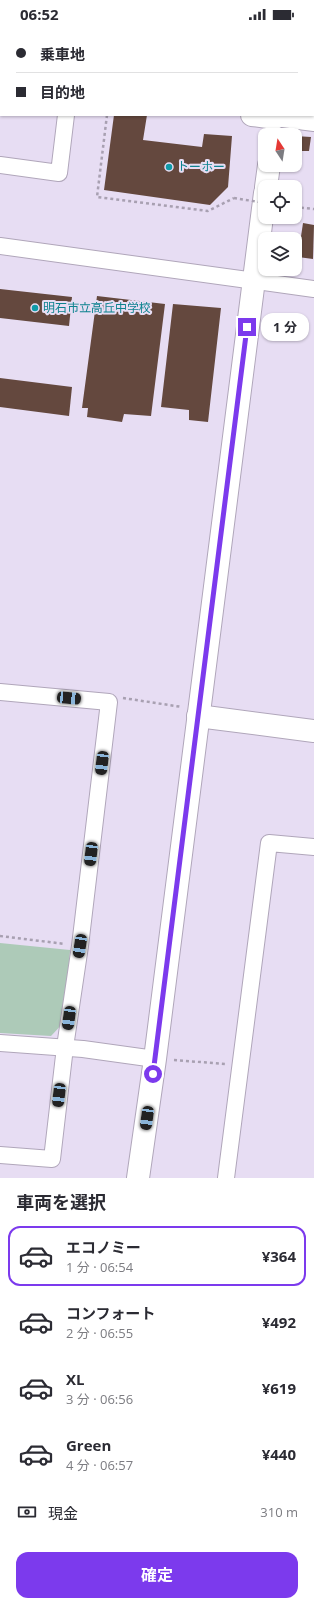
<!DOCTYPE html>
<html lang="ja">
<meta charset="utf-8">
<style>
:root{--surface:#fff;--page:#f7f7f7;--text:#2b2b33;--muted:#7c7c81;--line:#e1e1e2;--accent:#7c3aed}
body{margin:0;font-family:"Open Sans","Noto Sans JP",sans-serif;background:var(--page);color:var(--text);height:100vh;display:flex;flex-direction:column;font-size:15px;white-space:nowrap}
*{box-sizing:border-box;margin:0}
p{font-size:13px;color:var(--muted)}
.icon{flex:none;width:22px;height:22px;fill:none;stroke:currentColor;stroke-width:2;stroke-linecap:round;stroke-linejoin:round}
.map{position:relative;height:1150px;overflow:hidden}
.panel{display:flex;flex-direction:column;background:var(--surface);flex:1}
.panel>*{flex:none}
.hud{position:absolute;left:0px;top:0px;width:314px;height:88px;box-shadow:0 1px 3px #0004;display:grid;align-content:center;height:88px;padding:0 16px;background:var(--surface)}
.needle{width:26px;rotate:348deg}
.tools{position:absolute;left:258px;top:100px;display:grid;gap:8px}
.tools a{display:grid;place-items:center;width:44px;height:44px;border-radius:8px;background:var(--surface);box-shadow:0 1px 3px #0004;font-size:20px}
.end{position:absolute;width:18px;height:18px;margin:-9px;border:5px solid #7c3aed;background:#fff;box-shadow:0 0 0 2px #fff}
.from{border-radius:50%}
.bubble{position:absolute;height:28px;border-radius:12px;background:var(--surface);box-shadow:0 1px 3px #0004;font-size:13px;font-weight:700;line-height:28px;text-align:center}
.car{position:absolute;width:12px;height:24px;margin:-12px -6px;border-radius:5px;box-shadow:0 0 3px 1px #0007;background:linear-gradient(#222 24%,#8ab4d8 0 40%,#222 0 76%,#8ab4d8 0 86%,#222 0)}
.hud b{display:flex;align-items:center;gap:14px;height:38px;font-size:15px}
.hud b+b{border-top:1px solid var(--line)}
.hud i{width:10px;height:10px;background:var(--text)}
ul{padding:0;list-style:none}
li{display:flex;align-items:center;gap:12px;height:60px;margin:0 8px 6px;padding:0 8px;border:2px solid transparent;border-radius:12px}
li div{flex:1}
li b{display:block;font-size:15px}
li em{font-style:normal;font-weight:700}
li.on{border-color:var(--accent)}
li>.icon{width:36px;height:36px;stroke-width:1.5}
h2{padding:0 16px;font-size:18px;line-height:48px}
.pay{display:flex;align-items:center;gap:10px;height:44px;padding:0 16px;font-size:15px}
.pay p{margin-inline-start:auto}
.action{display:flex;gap:8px;margin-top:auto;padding:8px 16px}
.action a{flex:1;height:46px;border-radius:12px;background:var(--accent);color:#fff;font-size:16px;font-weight:700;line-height:46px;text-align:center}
.status{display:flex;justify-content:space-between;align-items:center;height:28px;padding:0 20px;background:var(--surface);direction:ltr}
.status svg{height:11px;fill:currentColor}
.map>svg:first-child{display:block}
.green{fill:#adcab8}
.building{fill:#64483e}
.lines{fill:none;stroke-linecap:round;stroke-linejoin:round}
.street-casing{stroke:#b0a6ba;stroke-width:18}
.secondary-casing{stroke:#b0a6ba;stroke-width:24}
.path{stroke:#a8a0b1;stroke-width:2.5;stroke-dasharray:3 3;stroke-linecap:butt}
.street{stroke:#fff;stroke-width:16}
.secondary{stroke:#fff;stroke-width:22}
.path-bridge{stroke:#a8a0b1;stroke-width:2.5;stroke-dasharray:3 3;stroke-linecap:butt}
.route{stroke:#7c3aed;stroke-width:5}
.culture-dot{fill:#0f9aa8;stroke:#e7ddf3;stroke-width:1.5}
.labels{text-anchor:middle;stroke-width:4;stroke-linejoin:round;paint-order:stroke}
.culture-label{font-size:12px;fill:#0d838f;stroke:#e7ddf3;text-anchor:start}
</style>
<div class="status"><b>06:52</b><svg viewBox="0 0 49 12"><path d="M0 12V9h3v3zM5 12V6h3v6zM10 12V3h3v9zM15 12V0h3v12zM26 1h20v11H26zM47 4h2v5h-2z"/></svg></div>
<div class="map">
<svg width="314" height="1150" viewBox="0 0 314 1150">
<rect width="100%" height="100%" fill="#e7ddf3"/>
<!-- green -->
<path class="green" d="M0,915L70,922L65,993L51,1008L0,1005Z"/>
<!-- building -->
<g class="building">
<path d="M114,87H147L143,112L202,119L204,106L232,108L228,159L210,177L104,162Z"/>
<path d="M295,108L311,109L309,123H295Z"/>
<path d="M303,195L314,197L313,231L298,229Z"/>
<path d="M0,261L72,269L69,298L0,290Z"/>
<path d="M97,268L165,276L151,388L124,386L122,394L87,389L88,380H82Z"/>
<path d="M173,276L221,280L208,394L189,392V382L161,379Z"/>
<path d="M0,350L72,359L69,388L0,379Z"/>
</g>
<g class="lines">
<!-- street casing -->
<g class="street-casing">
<g id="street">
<path d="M156,1L157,0"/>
<path d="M275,90L314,95"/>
<path d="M0,137L59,145L66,87"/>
<path d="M0,218L314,261"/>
<path d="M0,664L109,674L80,918L65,1019L52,1131L0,1127"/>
<path d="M0,1015L83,1021L155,1031"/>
<path d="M226,1150L269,815L314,819"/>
</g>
</g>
<!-- secondary casing -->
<g class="secondary-casing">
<g id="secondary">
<path d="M287,1V0"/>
<path d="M0,57H1"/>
<path d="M252,87L275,90"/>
<path d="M266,159L269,137"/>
<path d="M198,688L314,703"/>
<path d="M138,1150L155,1031L265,165"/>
</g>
</g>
<!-- path -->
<g class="path">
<path d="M107,87L97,169L208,183L234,170"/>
<path d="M295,179L314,181"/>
<path d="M123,670L182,679"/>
<path d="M0,908L65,916"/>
<path d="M174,1032L225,1036"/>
</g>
<!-- street -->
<use href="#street" class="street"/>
<!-- secondary -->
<use href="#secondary" class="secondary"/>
<!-- path-bridge -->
<path class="path-bridge" d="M234,170L265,175"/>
</g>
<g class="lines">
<!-- route -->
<path class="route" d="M153,1046L247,299"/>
</g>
<!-- markers -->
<g class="culture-dot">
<circle cx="169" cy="139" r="4"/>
<circle cx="35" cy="280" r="4"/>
</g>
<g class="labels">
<!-- culture labels -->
<g class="culture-label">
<text x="177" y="143">トーホー</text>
<text x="43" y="284">明石市立高丘中学校</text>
</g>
</g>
</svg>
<div class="tools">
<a><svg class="needle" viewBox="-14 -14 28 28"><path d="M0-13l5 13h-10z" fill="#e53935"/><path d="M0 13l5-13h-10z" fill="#7c7c81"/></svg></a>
<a><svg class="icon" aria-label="locate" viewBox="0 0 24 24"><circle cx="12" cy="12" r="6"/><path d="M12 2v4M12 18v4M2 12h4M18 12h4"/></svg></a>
<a><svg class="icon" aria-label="layers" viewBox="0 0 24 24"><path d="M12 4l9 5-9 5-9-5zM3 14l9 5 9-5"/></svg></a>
</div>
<i class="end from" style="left:153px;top:1046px"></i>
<i class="end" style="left:247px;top:299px"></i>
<div class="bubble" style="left:261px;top:285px;width:48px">1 分</div>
<i class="car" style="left:69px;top:670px;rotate:95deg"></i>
<i class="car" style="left:102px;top:735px;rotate:187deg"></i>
<i class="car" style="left:91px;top:826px;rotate:187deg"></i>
<i class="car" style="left:80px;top:918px;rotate:189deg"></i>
<i class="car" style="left:69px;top:990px;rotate:188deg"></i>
<i class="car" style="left:59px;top:1067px;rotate:187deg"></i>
<i class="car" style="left:147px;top:1090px;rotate:188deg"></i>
<div class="hud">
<b><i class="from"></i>乗車地</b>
<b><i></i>目的地</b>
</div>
</div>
<section class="panel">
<h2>車両を選択</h2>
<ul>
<li class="on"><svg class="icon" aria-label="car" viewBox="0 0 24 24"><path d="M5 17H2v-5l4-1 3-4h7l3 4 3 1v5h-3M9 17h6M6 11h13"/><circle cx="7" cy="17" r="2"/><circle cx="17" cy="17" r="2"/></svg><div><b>エコノミー</b><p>1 分 · 06:54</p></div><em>¥364</em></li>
<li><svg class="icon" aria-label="car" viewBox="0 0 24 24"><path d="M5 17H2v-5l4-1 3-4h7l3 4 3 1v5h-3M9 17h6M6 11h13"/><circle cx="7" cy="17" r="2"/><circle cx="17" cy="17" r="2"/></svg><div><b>コンフォート</b><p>2 分 · 06:55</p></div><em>¥492</em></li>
<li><svg class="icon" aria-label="car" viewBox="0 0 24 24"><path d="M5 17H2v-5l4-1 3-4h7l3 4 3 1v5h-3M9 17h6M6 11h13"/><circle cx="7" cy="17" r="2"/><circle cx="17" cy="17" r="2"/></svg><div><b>XL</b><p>3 分 · 06:56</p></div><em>¥619</em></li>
<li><svg class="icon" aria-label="car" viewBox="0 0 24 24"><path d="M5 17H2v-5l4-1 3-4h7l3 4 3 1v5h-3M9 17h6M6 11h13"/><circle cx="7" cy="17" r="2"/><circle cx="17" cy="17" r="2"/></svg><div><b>Green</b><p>4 分 · 06:57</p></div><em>¥440</em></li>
</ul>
<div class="pay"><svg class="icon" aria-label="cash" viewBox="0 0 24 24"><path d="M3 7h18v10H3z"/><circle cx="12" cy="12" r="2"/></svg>現金<p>310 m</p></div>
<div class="action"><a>確定</a></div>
</section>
